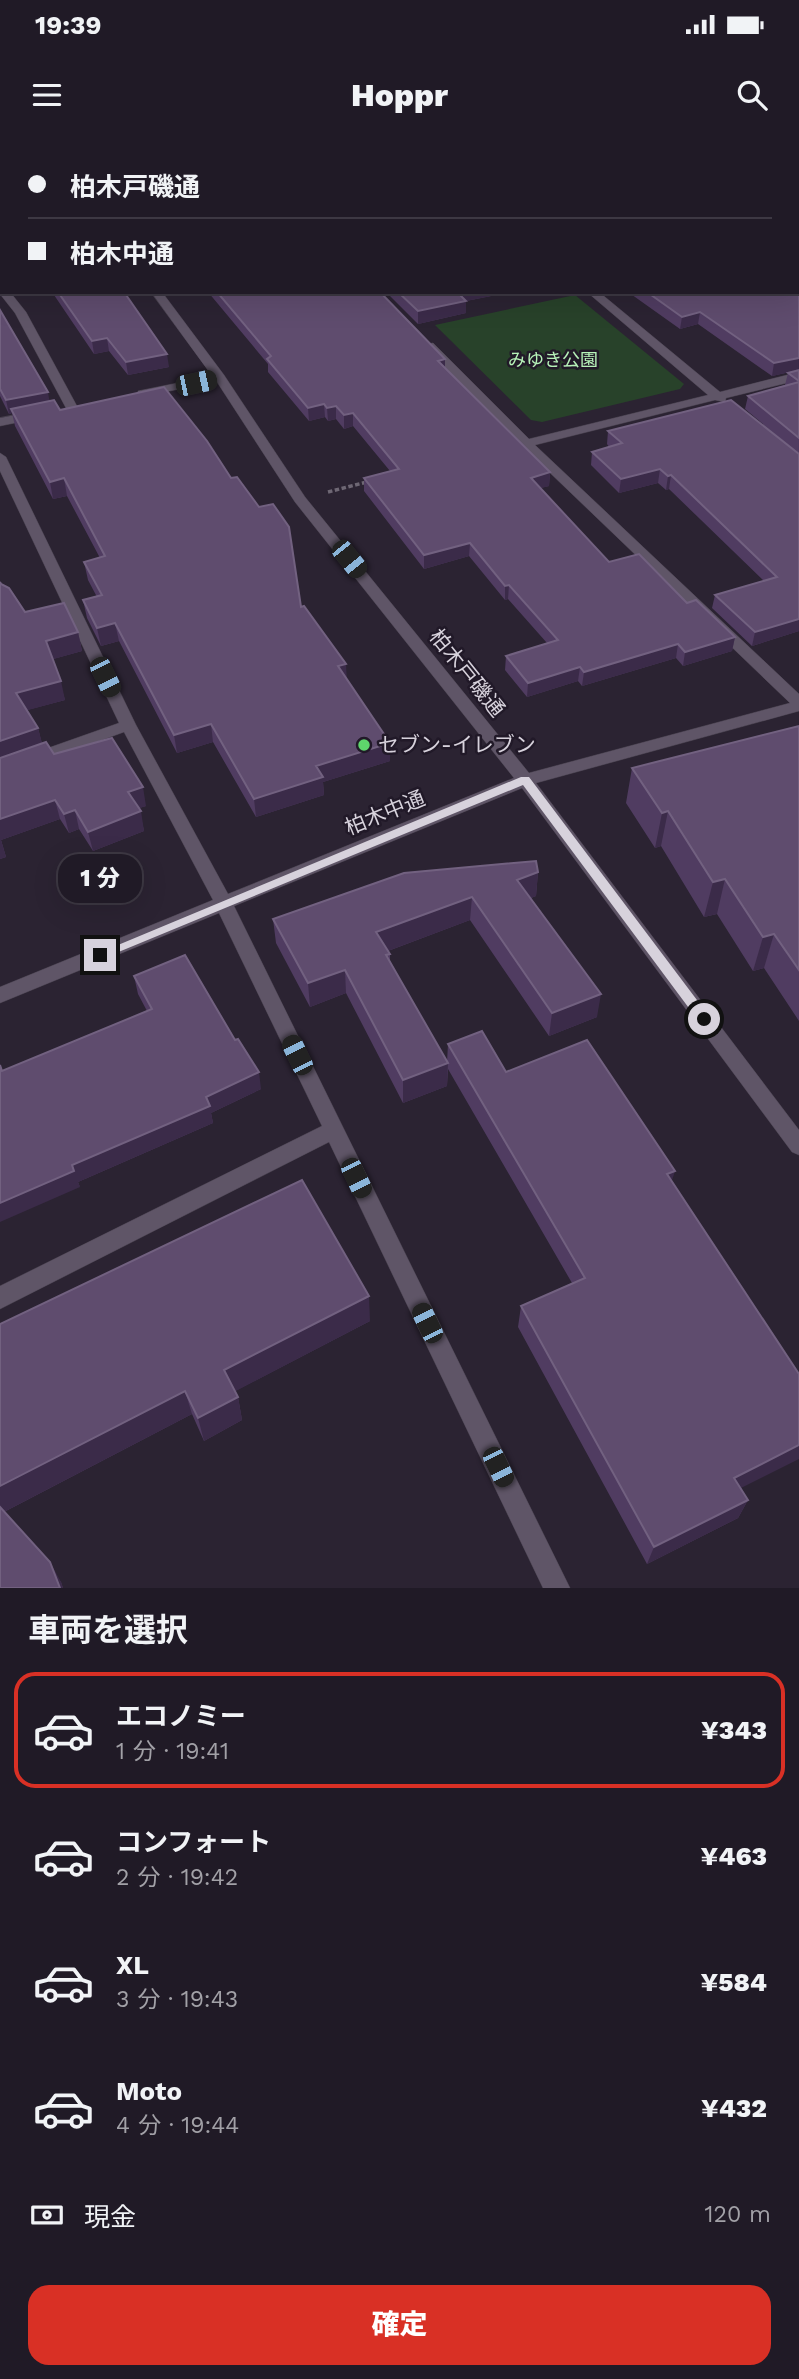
<!DOCTYPE html>
<html lang="ja">
<meta charset="utf-8">
<style>
:root{--surface:#201a26;--page:#2d2732;--text:#f1f3f6;--muted:#a2a1a7;--line:#3d3843;--accent:#d93025}
body{margin:0;font-family:"Work Sans","Noto Sans JP",sans-serif;background:var(--page);color:var(--text);height:100vh;display:flex;flex-direction:column;font-size:26px;white-space:nowrap}
*{box-sizing:border-box;margin:0}
p{font-size:23px;color:var(--muted)}
.icon{flex:none;width:38px;height:38px;fill:none;stroke:currentColor;stroke-width:2;stroke-linecap:round;stroke-linejoin:round}
.map{position:relative;height:1448px;overflow:hidden}
.sheet{display:flex;flex-direction:column;background:var(--surface);flex:1}
.sheet>*{flex:none}
.banner{position:absolute;left:0px;top:0px;width:800px;height:154px;box-shadow:0 7px 28px #0002,0 0 0 2px var(--line);display:grid;align-content:center;height:154px;padding:0 28px;background:var(--surface)}
.end{position:absolute;width:32px;height:32px;margin:-16px;border:9px solid #d7d2dc;background:#111;box-shadow:0 0 0 4px #111}
.from{border-radius:50%}
.bubble{position:absolute;height:49px;border-radius:21px;background:var(--surface);box-shadow:0 7px 28px #0002,0 0 0 2px var(--line);font-size:23px;font-weight:800;line-height:49px;text-align:center}
.car{position:absolute;width:21px;height:42px;margin:-21px -10px;border-radius:9px;box-shadow:0 0 5px 2px #0007;background:linear-gradient(#222 24%,#8ab4d8 0 40%,#222 0 76%,#8ab4d8 0 86%,#222 0)}
.banner b{display:flex;align-items:center;gap:24px;height:66px;font-size:26px}
.banner b+b{border-top:2px solid var(--line)}
.banner i{width:18px;height:18px;background:var(--text)}
ul{padding:0;list-style:none}
li{display:flex;align-items:center;gap:21px;height:116px;margin:0 14px 10px;padding:0 14px;border:4px solid transparent;border-radius:21px}
li div{flex:1}
li b{display:block;font-size:26px}
li em{font-style:normal;font-weight:800}
li.on{border-color:var(--accent)}
li>.icon{width:63px;height:63px;stroke-width:1.5}
h2{padding:0 28px;font-size:32px;line-height:84px}
.pay{display:flex;align-items:center;gap:18px;height:77px;padding:0 28px;font-size:26px}
.pay p{margin-inline-start:auto}
.action{display:flex;gap:14px;margin-top:auto;padding:14px 28px}
.action a{flex:1;height:80px;border-radius:21px;background:var(--accent);color:#fff;font-size:28px;font-weight:800;line-height:80px;text-align:center}
.status{display:flex;justify-content:space-between;align-items:center;height:49px;padding:0 35px;background:var(--surface);direction:ltr}
.status svg{height:19px;fill:currentColor}
header{display:flex;justify-content:space-between;align-items:center;height:91px;padding:0 28px;background:var(--surface);font-size:32px;font-weight:800}
.map>svg:first-child{display:block}
.green{fill:#28422a}
.lines{fill:none;stroke-linecap:round;stroke-linejoin:round}
.minor-casing{stroke:#463f4c;stroke-width:1}
.path{stroke:#6e6774;stroke-width:3.5;stroke-dasharray:4.5 2.5;stroke-linecap:butt}
.minor{fill:#5f5567;fill-rule:evenodd}
.wall{fill:#503c61}
.shaded-wall{fill:#3b2b49}
.building{fill:#5f4c6e;stroke:#726180;stroke-width:2}
.route{fill:#d7d2dc}
.poi-dot{fill:#5ed56c;stroke:#211928;stroke-width:2.5}
.labels{text-anchor:middle;stroke-width:5;stroke-linejoin:round;paint-order:stroke}
.far-park-label{font-size:18px;fill:#b6f2b8;stroke:#211928}
.street-label{font-size:21px;fill:#d7d2dc;stroke:#211928}
.poi-label{font-size:21px;fill:#d7d2dc;stroke:#211928;text-anchor:start}
</style>
<div class="status"><b>19:39</b><svg viewBox="0 0 49 12"><path d="M0 12V9h3v3zM5 12V6h3v6zM10 12V3h3v9zM15 12V0h3v12zM26 1h20v11H26zM47 4h2v5h-2z"/></svg></div>
<header><svg class="icon" aria-label="menu" viewBox="0 0 24 24"><path d="M4 6h16M4 12h16M4 18h16"/></svg>Hoppr<svg class="icon" aria-label="search" viewBox="0 0 24 24"><circle cx="10" cy="10" r="6"/><path d="M15 15l6 6"/></svg></header>
<div class="map">
<svg width="799" height="1448" viewBox="0 0 799 1448">
<rect width="100%" height="100%" fill="#2b2332"/>
<!-- green -->
<path class="green" d="M575,155L684,244L680,249L542,282L531,280L435,185Z"/>
<g class="lines">
<!-- minor casing -->
<g class="minor-casing">
<g id="minor">
<path d="M2,149V152H10L26,172L78,268L76,271L66,268L15,173L0,154Z"/>
<path d="M151,152H162L224,235L305,357L529,633L790,563L522,306L423,205L433,203L529,299L708,255L587,152H599L720,252L799,232V240L726,258L725,262L715,260L535,305L799,554V571L536,643L799,990V1015L792,1012L522,648L234,766L570,1448H543L329,1002L0,1169V1146L322,986L219,773L0,863V847L213,760L124,592L0,637V625L119,583L0,331V313L6,317L136,585L228,754L514,638L295,362L217,242L138,257V251L212,236Z"/>
<path d="M35,271L41,275L39,278L0,286V278Z"/>
</g>
</g>
<!-- path -->
<path class="path" d="M328,352L367,342"/>
<!-- minor -->
<use href="#minor" class="minor"/>
</g>
<!-- wall -->
<g class="wall">
<path d="M0,0H799V314L745,269L748,256L785,245L788,233L794,231L772,236L698,184L680,189L628,152H798L2,2V79L0,77Z"/>
<path d="M52,152H124L169,227L128,235L109,211L94,214Z"/>
<path d="M208,152H380L445,228L550,332L549,346L540,348L609,422L687,463L735,497L732,511L683,526L676,518L582,546L578,541L527,557L505,530L506,516L547,503L508,459L505,460L469,416L424,429L364,351V338L390,331L353,286L344,289L336,279L328,281L325,277L309,281L268,232V224Z"/>
<path d="M386,152H511L466,161V173L418,184Z"/>
<path d="M0,170L50,261L301,467L347,540L390,621L323,642L324,655L256,677L213,602L177,613L119,501L101,506L87,478L83,460L97,457L88,440L84,422L100,418L67,356L53,359L15,286L12,273L9,274L0,256Z"/>
<path d="M608,291L799,314V491L752,506L712,468L715,455L764,441L669,349L666,350L658,343L619,353L591,325L592,312L609,307L607,304Z"/>
<path d="M0,442L25,472L78,492L82,511L53,519L65,560L27,570L38,588L42,604L54,614L146,666L139,668L144,691L93,711L79,689L69,693L60,679L1,700L6,717L0,719Z"/>
<path d="M799,586V881L764,828L753,831L717,774L704,777L661,706L655,708L626,663L632,628Z"/>
<path d="M538,732L536,756L531,758L597,877L549,896L470,780L388,811L390,814V821L447,922L448,904L506,932L672,1041L741,1348L748,1360L738,1378L647,1424L518,1187L521,1166L572,1143L448,929L447,946L403,963L346,853L310,867L276,803L273,779Z"/>
<path d="M134,836L261,949L211,973L213,983L78,1042L80,1047L2,931L147,871L138,854Z"/>
<path d="M370,1181L235,1251L238,1257L242,1280L204,1301L192,1274L4,1372L61,1442L63,1448H0V1184Z"/>
</g>
<!-- shaded-wall -->
<g class="shaded-wall">
<path d="M457,152H511L466,161V173L418,184V171Z"/>
<path d="M700,172L698,184L680,189L682,177Z"/>
<path d="M107,198L109,211L94,214L92,201Z"/>
<path d="M167,214L169,227L128,235L126,222Z"/>
<path d="M799,218V230L772,236L774,223Z"/>
<path d="M445,219V232L438,221Z"/>
<path d="M48,252L50,265L11,269L12,273L9,274L6,260Z"/>
<path d="M324,264L325,277L309,281L308,268Z"/>
<path d="M336,266V279L328,281L327,268Z"/>
<path d="M353,273V286L344,289V275Z"/>
<path d="M660,329L658,343L619,353L621,339Z"/>
<path d="M550,332L549,346L530,351L531,338Z"/>
<path d="M671,335L669,349L666,350L668,336Z"/>
<path d="M64,338L67,356L53,359L50,342Z"/>
<path d="M470,403L469,416L424,429V415Z"/>
<path d="M509,445L508,459L505,460V446Z"/>
<path d="M799,479V491L752,506L755,492Z"/>
<path d="M115,483L119,501L101,506L97,488Z"/>
<path d="M78,492L82,511L50,520L46,501Z"/>
<path d="M735,497L732,511L683,526L685,512Z"/>
<path d="M678,504L676,518L582,546L584,532Z"/>
<path d="M346,524L347,542L338,526Z"/>
<path d="M580,527L578,541L527,557L528,543Z"/>
<path d="M61,541L65,560L21,572L16,553Z"/>
<path d="M211,584L213,602L177,613L174,595Z"/>
<path d="M38,588L43,607L0,622V601Z"/>
<path d="M390,603V621L323,642L324,655L256,677L254,659L316,626Z"/>
<path d="M143,647L146,666L131,671L128,652Z"/>
<path d="M55,660L60,679L1,700L6,717L0,719V679Z"/>
<path d="M75,670L79,689L69,693L64,674Z"/>
<path d="M141,671L144,691L93,711L88,692Z"/>
<path d="M668,671L661,706L655,708L662,673Z"/>
<path d="M538,732L536,756L515,764L517,740Z"/>
<path d="M725,739L717,774L704,777L713,742Z"/>
<path d="M472,757L470,780L377,815L376,792Z"/>
<path d="M774,794L764,828L753,831L763,797Z"/>
<path d="M345,830L346,853L310,867L308,843Z"/>
<path d="M601,854L597,877L549,896L552,873Z"/>
<path d="M448,923L447,946L403,963V940Z"/>
<path d="M259,932L261,949L211,973L213,983L78,1042L80,1047L0,1082V1063L206,957Z"/>
<path d="M675,1031L668,1053L667,1034Z"/>
<path d="M369,1156L370,1181L230,1254L224,1230Z"/>
<path d="M185,1251L192,1274L0,1374V1346Z"/>
<path d="M238,1257L242,1280L204,1301L198,1278Z"/>
<path d="M799,1305V1319L725,1356L734,1338Z"/>
<path d="M748,1360L738,1378L647,1424L654,1407Z"/>
<path d="M50,1422L61,1442L63,1448H60Z"/>
</g>
<!-- building -->
<g class="building">
<path d="M0,0H799V39L798,40V2H2V71L0,68Z"/>
<path d="M798,44L799,49V85L798,86Z"/>
<path d="M798,88L799,94V121L798,122Z"/>
<path d="M798,122L799,126V218L774,223L700,172L682,177L647,152H798Z"/>
<path d="M58,152H124L167,214L126,222L107,198L92,201Z"/>
<path d="M217,152H380L445,219L438,221L550,332L531,338L609,422L639,414L687,463L696,460L735,497L685,512L678,504L584,532L580,527L528,543L506,516L558,500L509,445L505,446L470,403L424,415L364,338L399,329L353,273L344,275L336,266L327,268L324,264L308,268L267,219L271,216Z"/>
<path d="M398,152H457L466,161L418,171Z"/>
<path d="M0,170L48,252L6,260L0,249Z"/>
<path d="M799,230V241L788,233Z"/>
<path d="M799,242V298L748,256Z"/>
<path d="M164,247L207,301L231,338L237,337L259,367L273,364L289,387L301,467L304,466L346,524L338,526L390,603L316,626L323,637L254,659L211,584L174,595L115,483L97,488L83,460L102,455L84,422L105,416L64,338L50,342L11,269L54,260L60,270Z"/>
<path d="M731,260L799,314V479L755,492L715,455L777,437L671,335L668,336L660,329L621,339L592,312L622,303L608,291Z"/>
<path d="M0,442L1,444L9,448L25,472L64,463L78,492L46,501L61,541L16,553L38,588L0,601Z"/>
<path d="M799,586V830L774,794L763,797L725,739L713,742L668,671L662,673L632,628Z"/>
<path d="M112,598L143,647L128,652L141,671L88,692L75,670L64,674L55,660L0,679V618L46,602L54,614Z"/>
<path d="M536,721L538,732L517,740L601,854L552,873L472,757L376,792L390,814L386,815L448,923L403,940L345,830L308,843L273,779L404,733Z"/>
<path d="M185,815L235,900L238,899L259,932L206,957L210,966L72,1025L74,1031L0,1063V925L2,931L152,869L134,836Z"/>
<path d="M482,891L506,932L587,900L675,1031L667,1034L799,1234V1305L734,1338L748,1360L654,1407L521,1166L585,1138L448,904Z"/>
<path d="M302,1040L369,1156L224,1230L238,1257L198,1278L185,1251L0,1346V1184Z"/>
<path d="M0,1367L50,1422L60,1448H0Z"/>
</g>
<!-- route -->
<path class="route" d="M521,637H529L709,876V883H700L523,645L104,818L100,819L94,815Z"/>
<!-- markers -->
<circle class="poi-dot" cx="364" cy="605" r="7"/>
<g class="labels">
<!-- far-park labels -->
<g class="far-park-label">
<text x="553" y="226">みゆき公園</text>
</g>
<!-- street labels -->
<g class="street-label">
<text transform="translate(467 533) rotate(51)" y="7">柏木戸磯通</text>
<text transform="translate(385 673) rotate(-22)" y="7">柏木中通</text>
</g>
<!-- poi labels -->
<g class="poi-label">
<text x="378" y="612">セブン-イレブン</text>
</g>
</g>
</svg>
<i class="end from" style="left:704px;top:879px"></i>
<i class="end" style="left:100px;top:815px"></i>
<div class="bubble" style="left:58px;top:714px;width:84px">1 分</div>
<i class="car" style="left:196px;top:243px;rotate:78deg"></i>
<i class="car" style="left:349px;top:419px;rotate:141deg"></i>
<i class="car" style="left:105px;top:537px;rotate:154deg"></i>
<i class="car" style="left:297px;top:915px;rotate:334deg"></i>
<i class="car" style="left:356px;top:1038px;rotate:154deg"></i>
<i class="car" style="left:427px;top:1183px;rotate:334deg"></i>
<i class="car" style="left:498px;top:1327px;rotate:154deg"></i>
<div class="banner">
<b><i class="from"></i>柏木戸磯通</b>
<b><i></i>柏木中通</b>
</div>
</div>
<section class="sheet">
<h2>車両を選択</h2>
<ul>
<li class="on"><svg class="icon" aria-label="car" viewBox="0 0 24 24"><path d="M5 17H2v-5l4-1 3-4h7l3 4 3 1v5h-3M9 17h6M6 11h13"/><circle cx="7" cy="17" r="2"/><circle cx="17" cy="17" r="2"/></svg><div><b>エコノミー</b><p>1 分 · 19:41</p></div><em>¥343</em></li>
<li><svg class="icon" aria-label="car" viewBox="0 0 24 24"><path d="M5 17H2v-5l4-1 3-4h7l3 4 3 1v5h-3M9 17h6M6 11h13"/><circle cx="7" cy="17" r="2"/><circle cx="17" cy="17" r="2"/></svg><div><b>コンフォート</b><p>2 分 · 19:42</p></div><em>¥463</em></li>
<li><svg class="icon" aria-label="car" viewBox="0 0 24 24"><path d="M5 17H2v-5l4-1 3-4h7l3 4 3 1v5h-3M9 17h6M6 11h13"/><circle cx="7" cy="17" r="2"/><circle cx="17" cy="17" r="2"/></svg><div><b>XL</b><p>3 分 · 19:43</p></div><em>¥584</em></li>
<li><svg class="icon" aria-label="car" viewBox="0 0 24 24"><path d="M5 17H2v-5l4-1 3-4h7l3 4 3 1v5h-3M9 17h6M6 11h13"/><circle cx="7" cy="17" r="2"/><circle cx="17" cy="17" r="2"/></svg><div><b>Moto</b><p>4 分 · 19:44</p></div><em>¥432</em></li>
</ul>
<div class="pay"><svg class="icon" aria-label="cash" viewBox="0 0 24 24"><path d="M3 7h18v10H3z"/><circle cx="12" cy="12" r="2"/></svg>現金<p>120 m</p></div>
<div class="action"><a>確定</a></div>
</section>
